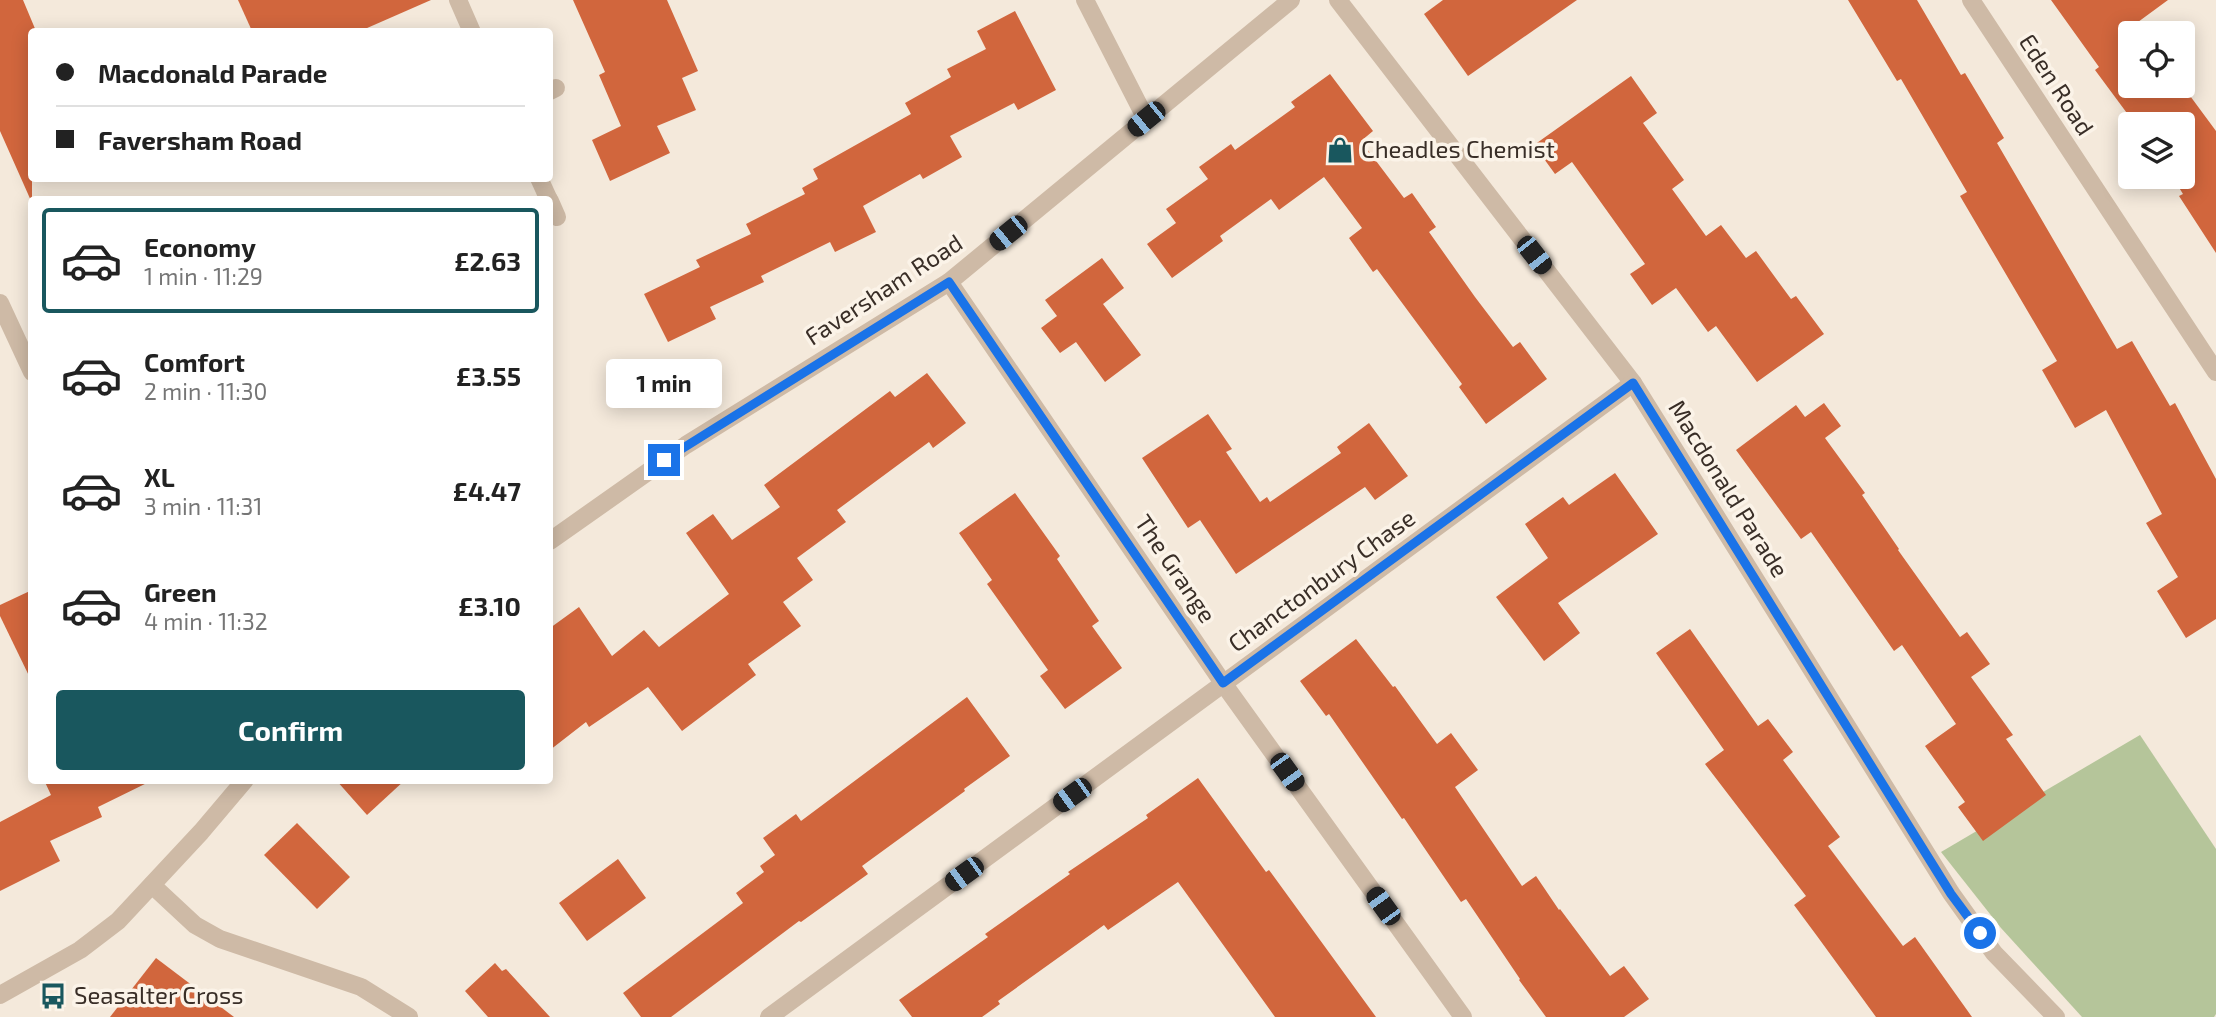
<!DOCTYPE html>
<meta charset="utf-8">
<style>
:root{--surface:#fff;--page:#f6f6f6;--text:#222;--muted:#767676;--line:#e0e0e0;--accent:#19575e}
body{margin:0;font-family:"Exo 2",sans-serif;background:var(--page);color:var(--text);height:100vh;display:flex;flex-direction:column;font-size:26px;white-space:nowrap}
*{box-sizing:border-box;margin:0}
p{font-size:23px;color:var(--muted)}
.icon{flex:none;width:38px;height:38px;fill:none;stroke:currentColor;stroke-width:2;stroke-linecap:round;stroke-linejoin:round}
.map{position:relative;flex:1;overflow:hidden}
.details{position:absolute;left:28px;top:196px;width:525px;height:588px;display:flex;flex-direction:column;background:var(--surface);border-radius:7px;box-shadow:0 4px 18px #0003}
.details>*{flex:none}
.hud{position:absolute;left:28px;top:28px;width:525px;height:154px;border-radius:7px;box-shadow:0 4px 18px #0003;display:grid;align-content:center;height:154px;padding:0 28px;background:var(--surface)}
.buttons{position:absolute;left:2118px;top:21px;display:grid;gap:14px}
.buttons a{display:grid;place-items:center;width:77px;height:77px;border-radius:7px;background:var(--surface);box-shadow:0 4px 18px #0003;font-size:35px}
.end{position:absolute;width:32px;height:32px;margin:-16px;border:9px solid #1a73e8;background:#fff;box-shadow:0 0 0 4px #fff}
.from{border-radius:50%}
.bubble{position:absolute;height:49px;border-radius:7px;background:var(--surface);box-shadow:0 4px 18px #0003;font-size:23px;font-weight:700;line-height:49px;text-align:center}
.car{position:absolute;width:21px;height:42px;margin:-21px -10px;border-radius:9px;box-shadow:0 0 5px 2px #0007;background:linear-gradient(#222 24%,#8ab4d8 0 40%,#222 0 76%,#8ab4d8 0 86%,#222 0)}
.hud b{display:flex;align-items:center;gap:24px;height:66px;font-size:26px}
.hud b+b{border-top:2px solid var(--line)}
.hud i{width:18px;height:18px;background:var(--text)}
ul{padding:12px 0 0;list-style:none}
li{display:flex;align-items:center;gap:21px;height:105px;margin:0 14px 10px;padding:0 14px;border:4px solid transparent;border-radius:7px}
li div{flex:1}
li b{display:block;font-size:26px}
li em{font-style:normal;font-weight:700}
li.selected{border-color:var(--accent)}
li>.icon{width:63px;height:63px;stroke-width:1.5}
.button{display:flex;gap:14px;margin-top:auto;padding:14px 28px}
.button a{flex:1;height:80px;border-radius:7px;background:var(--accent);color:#fff;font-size:28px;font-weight:700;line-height:80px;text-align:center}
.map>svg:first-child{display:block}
.green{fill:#b5c59a}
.building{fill:#d1663d}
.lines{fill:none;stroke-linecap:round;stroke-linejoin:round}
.minor{stroke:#cebaa6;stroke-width:18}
.route{stroke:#1a73e8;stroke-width:9}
.labels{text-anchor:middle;stroke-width:7;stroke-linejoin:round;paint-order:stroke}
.street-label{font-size:24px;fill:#392e27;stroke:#fbf3e8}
.poi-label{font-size:24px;fill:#392e27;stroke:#fbf3e8;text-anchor:start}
</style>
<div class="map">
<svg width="2216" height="1017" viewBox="0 0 2216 1017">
<rect width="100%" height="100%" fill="#f4e9db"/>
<!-- green -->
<path class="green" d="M2140,735L2216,849V1014L2214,1017H2082L2001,928L1941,852Z"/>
<!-- building -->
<g class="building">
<path d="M0,0H23L36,31L32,32V203L0,131Z"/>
<path d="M238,0H431L358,32L252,31Z"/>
<path d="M573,0H667L698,71L682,78L696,110L657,126L670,153L610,181L592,140L621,126L599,75L605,72Z"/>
<path d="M1443,0H1577L1468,76L1424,14Z"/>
<path d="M1848,0H1917L1961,75L1965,73L2004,138L1997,143L2117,349L2132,341L2170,406L2175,403L2216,479V619L2186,638L2157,591L2178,577L2146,523L2162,514L2106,410L2075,428L2042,370L2057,361L1960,196L1967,192L1901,79L1897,81Z"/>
<path d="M2051,0H2168L2138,22L2146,33H2130V86L2182,85L2216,131V253L2179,196L2183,194L2175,181L2182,177V124H2135L2095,70L2099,67Z"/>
<path d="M1015,11L1056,90L1018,110L1014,103L950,136L962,157L923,179L920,174L863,206L876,232L835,252L830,242L761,276L764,282L710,307L716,319L668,342L644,294L700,267L696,260L751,234L746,224L805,194L802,188L818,179L813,169L911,114L905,103L951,77L947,69L986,49L977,31Z"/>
<path d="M1330,74L1373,131L1361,141L1404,198L1412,193L1436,227L1429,232L1475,297L1513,347L1520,342L1547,379L1486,424L1459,387L1462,384L1377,269L1373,272L1349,238L1362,228L1324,177L1279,210L1271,199L1220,236L1223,241L1172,278L1147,244L1176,223L1166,209L1208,179L1199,167L1231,144L1235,150L1295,107L1291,102Z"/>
<path d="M1631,76L1657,113L1643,123L1684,180L1672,189L1706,236L1721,225L1746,258L1756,251L1791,299L1796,296L1824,334L1757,382L1716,326L1708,332L1676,288L1652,305L1630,274L1645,264L1572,162L1555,174L1534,145Z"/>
<path d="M1102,258L1124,288L1103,304L1141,355L1105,382L1076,342L1060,353L1041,328L1057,316L1045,300Z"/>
<path d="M927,373L966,423L933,448L929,442L837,510L846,522L797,558L813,580L783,602L801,626L748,664L756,675L682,731L648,687L589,727L586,722L550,750V628L579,607L612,656L644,630L659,647L729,594L686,533L713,514L732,540L780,507L764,485L890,391L895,397Z"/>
<path d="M1824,403L1841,426L1825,438L1865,493L1862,495L1899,549L1898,550L1960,637L1967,632L1990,664L1971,677L2013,735L2006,739L2046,795L1983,841L1958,807L1965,802L1925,746L1956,724L1902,645L1894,651L1811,532L1801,539L1736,450L1796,405L1805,417Z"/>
<path d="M1208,414L1232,449L1226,452L1260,502L1267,497L1270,502L1341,453L1337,447L1369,423L1408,476L1375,500L1365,487L1236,574L1200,520L1188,528L1142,458Z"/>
<path d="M1615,473L1658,534L1558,603L1580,633L1544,661L1496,597L1548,558L1525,524L1563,497L1569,505Z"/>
<path d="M1015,493L1060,556L1057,559L1099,621L1092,626L1122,668L1065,709L1040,676L1048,670L987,584L992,580L959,533Z"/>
<path d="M32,590V682L0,616V605Z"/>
<path d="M1690,629L1758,726L1768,719L1793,752L1783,760L1840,837L1828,846L1903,946L1915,937L1972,1017H1876L1817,936L1794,905L1806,896L1705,764L1724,750L1656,653Z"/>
<path d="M1356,639L1393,687L1395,686L1437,744L1451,733L1478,770L1455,787L1522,886L1536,876L1559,910L1560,909L1610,976L1624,966L1649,999L1624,1017H1546L1519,980L1520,979L1466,899L1461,902L1404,818L1402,819L1329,714L1326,716L1300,681Z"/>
<path d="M967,697L1010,756L964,789L965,791L862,866L868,874L801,922L799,921L671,1017H641L623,993L743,903L736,893L764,872L760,866L775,855L763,838L796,814L801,821Z"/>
<path d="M1198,778L1266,872L1269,870L1376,1017H1275L1178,882L1108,930L1104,925L998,1001L1000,1004L982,1017H912L899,1000L988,937L985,934L1070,874L1068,872L1148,818L1146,815Z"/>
<path d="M44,780H153L98,807L102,817L50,841L60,861L0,891V822L51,795Z"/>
<path d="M336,780H405L367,815Z"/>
<path d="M297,823L350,877L317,909L264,855Z"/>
<path d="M618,859L646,898L587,941L559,903Z"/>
<path d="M156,958L234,1017H110Z"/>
<path d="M495,963L502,971L506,969L550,1017H488L465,991Z"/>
</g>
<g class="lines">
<!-- minor -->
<g class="minor">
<path d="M458,0L472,32"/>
<path d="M1085,0L1146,119"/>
<path d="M1338,0L1633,383L1951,893L1994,953L2056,1017"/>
<path d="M1971,0L2216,372"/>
<path d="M550,91L556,88"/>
<path d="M539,178L549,200"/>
<path d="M550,201L557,217"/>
<path d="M949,282L1223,683L1463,1017"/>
<path d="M0,303L32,372"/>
<path d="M550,541L686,445L949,282L1291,0"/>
<path d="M152,885L195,925L220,939L361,987L409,1017"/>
<path d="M0,995L80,950L118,921L201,832L245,780"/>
<path d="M769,1017L1633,383"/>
</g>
</g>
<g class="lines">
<!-- route -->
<path class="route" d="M664,460L949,282L1223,683L1633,383L1951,894L1980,933"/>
</g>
<!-- icons -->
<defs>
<g id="shop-bare" transform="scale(2.1)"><path d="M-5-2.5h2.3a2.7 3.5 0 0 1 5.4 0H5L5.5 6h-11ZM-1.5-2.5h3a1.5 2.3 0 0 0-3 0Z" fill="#19575e" stroke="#fbf3e8" stroke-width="2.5" paint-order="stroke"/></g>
<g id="bus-bare" transform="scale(2.1)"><path d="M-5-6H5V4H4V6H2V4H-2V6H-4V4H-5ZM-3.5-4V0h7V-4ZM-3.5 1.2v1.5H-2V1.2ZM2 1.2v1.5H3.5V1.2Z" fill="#19575e" stroke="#fbf3e8" stroke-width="2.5" paint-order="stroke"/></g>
</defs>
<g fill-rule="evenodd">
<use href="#shop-bare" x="1340" y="150"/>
<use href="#bus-bare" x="53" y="996"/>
</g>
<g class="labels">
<!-- street labels -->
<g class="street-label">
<text transform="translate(2056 85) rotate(57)" y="8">Eden Road</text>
<text transform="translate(884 290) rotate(-33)" y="8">Faversham Road</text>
<text transform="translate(1728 489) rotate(58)" y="8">Macdonald Parade</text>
<text transform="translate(1175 569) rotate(56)" y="8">The Grange</text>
<text transform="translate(1322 581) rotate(-36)" y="8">Chanctonbury Chase</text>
</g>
<!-- poi labels -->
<g class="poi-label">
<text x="1361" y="158">Cheadles Chemist</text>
<text x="74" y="1004">Seasalter Cross</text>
</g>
</g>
</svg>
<div class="buttons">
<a><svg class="icon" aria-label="locate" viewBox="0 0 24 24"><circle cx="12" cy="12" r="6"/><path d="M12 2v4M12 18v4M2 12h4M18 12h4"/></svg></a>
<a><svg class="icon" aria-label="layers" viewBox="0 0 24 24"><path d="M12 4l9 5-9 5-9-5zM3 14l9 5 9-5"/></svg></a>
</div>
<i class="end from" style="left:1980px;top:933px"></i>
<i class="end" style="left:664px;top:460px"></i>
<div class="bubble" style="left:606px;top:359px;width:116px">1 min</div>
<i class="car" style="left:1146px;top:119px;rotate:231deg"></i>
<i class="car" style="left:1008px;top:233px;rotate:231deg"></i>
<i class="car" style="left:1534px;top:255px;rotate:142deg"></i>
<i class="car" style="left:1287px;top:772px;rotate:144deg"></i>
<i class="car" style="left:1072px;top:795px;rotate:234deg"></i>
<i class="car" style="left:964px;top:874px;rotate:234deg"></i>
<i class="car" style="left:1383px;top:906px;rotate:324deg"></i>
<div class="hud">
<b><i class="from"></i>Macdonald Parade</b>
<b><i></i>Faversham Road</b>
</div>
<section class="details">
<ul>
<li class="selected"><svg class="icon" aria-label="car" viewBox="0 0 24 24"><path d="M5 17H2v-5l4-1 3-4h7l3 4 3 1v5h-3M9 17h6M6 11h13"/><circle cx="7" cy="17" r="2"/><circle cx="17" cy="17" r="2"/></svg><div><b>Economy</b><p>1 min · 11:29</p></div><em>£2.63</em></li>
<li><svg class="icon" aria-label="car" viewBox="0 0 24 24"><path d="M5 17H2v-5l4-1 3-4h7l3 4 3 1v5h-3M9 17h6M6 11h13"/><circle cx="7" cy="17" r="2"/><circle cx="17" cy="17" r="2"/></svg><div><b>Comfort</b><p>2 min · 11:30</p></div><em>£3.55</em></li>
<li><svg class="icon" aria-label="car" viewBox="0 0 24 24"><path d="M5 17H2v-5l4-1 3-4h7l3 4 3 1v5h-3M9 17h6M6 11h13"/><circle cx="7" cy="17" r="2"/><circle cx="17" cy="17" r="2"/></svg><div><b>XL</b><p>3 min · 11:31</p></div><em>£4.47</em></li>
<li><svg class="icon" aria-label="car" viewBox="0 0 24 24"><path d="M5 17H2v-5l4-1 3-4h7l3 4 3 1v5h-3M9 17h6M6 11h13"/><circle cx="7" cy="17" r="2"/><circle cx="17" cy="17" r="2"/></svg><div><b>Green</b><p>4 min · 11:32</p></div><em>£3.10</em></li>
</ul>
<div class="button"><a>Confirm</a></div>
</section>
</div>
